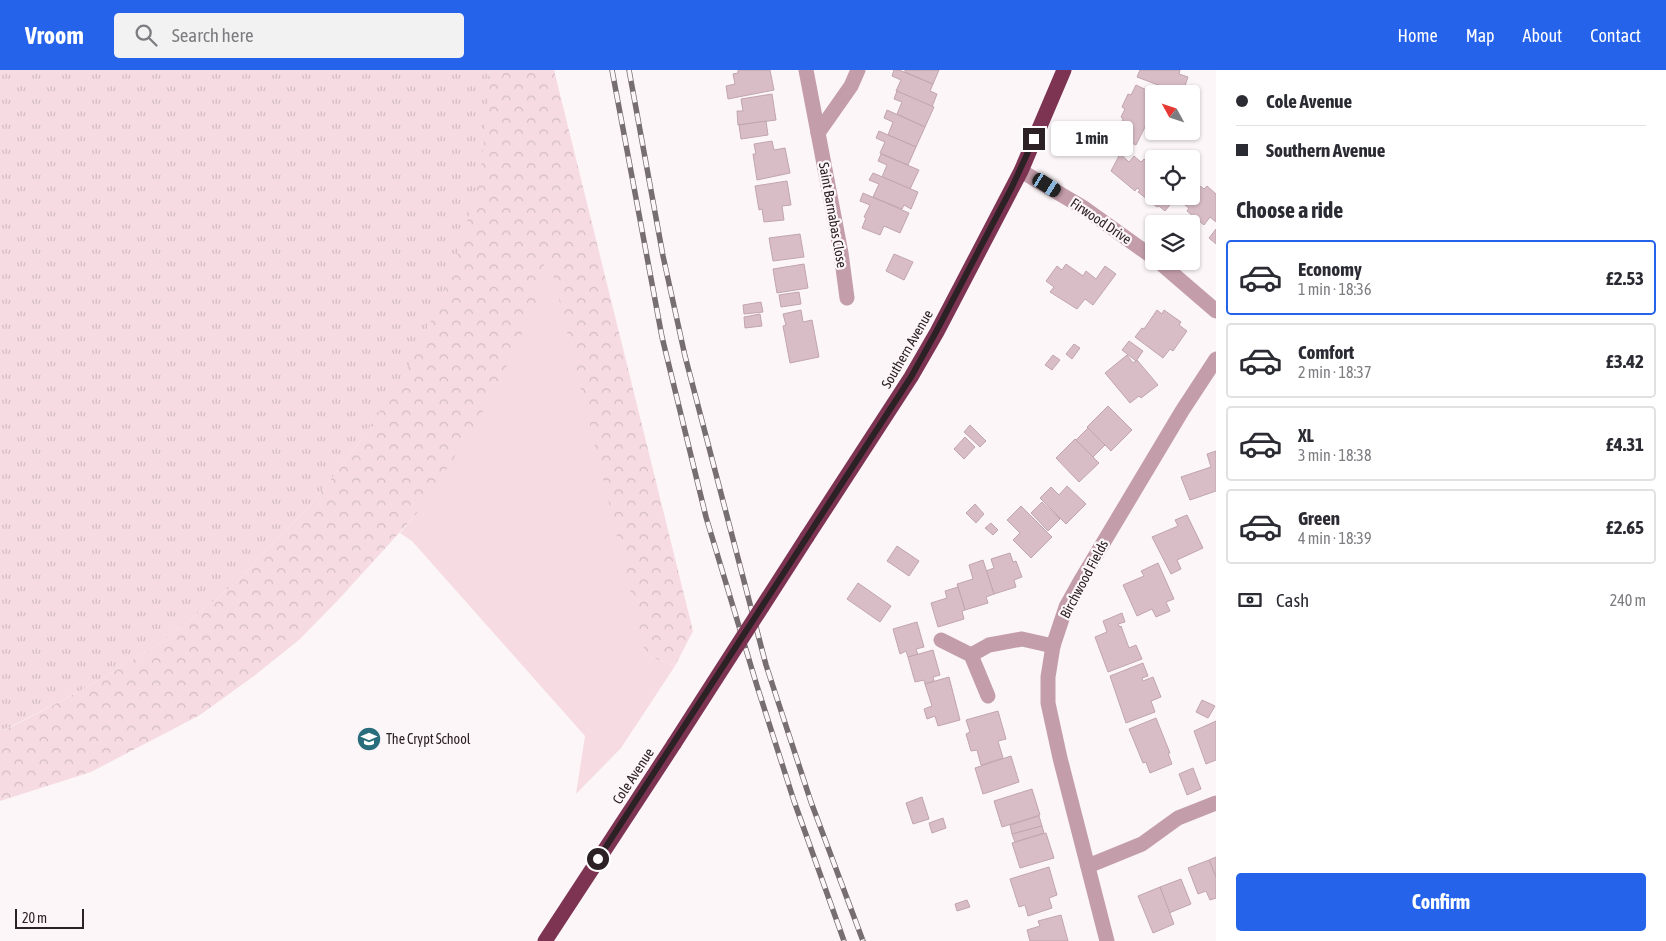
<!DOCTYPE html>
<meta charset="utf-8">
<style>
:root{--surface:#fff;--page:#f2f2f3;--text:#2b2b33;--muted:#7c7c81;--line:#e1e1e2;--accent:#2563eb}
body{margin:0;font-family:"Asap Condensed",sans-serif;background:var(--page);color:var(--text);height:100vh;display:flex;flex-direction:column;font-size:19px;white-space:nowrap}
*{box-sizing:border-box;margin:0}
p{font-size:16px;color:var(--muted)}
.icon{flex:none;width:28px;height:28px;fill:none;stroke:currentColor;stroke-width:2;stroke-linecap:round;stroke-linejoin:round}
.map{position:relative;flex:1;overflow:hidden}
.sheet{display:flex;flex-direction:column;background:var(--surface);width:450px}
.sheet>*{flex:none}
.hud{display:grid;align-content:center;height:110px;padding:0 20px;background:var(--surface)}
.needle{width:32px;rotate:310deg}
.tools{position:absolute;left:1145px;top:15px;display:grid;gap:10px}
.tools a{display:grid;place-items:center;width:55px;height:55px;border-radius:5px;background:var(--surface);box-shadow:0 1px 4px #0004;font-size:25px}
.scale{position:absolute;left:15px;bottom:12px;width:69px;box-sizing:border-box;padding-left:5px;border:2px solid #2c2125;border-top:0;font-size:14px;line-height:18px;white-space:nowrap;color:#2c2125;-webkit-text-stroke:4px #fcf6f8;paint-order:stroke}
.end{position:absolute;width:22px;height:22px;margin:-11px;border:6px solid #2c2125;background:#fff;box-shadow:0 0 0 2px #fff}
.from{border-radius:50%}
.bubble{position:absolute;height:35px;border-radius:5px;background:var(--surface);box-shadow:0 1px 4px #0004;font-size:16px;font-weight:700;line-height:35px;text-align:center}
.car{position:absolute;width:15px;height:30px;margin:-15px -8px;border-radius:6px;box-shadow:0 0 4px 1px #0007;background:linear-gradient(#222 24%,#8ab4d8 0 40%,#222 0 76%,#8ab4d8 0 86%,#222 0)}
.hud b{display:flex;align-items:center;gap:18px;height:48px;font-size:19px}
.hud b+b{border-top:1px solid var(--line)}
.hud i{width:12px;height:12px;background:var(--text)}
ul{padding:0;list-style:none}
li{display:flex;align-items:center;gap:15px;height:75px;margin:0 10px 8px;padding:0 10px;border:2px solid var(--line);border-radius:5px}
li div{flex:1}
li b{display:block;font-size:19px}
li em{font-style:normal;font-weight:700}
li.on{border-color:var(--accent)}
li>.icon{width:45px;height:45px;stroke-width:1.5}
h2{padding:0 20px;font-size:22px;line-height:60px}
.pay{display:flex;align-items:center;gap:12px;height:55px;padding:0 20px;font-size:19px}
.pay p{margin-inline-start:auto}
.cta{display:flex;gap:10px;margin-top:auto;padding:10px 20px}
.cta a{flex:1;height:58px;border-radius:5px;background:var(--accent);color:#fff;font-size:20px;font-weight:700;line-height:58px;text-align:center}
header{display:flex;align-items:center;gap:30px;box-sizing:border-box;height:70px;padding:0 25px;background:var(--accent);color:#fff}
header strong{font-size:24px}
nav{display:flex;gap:28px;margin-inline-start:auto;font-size:18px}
.search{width:350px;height:45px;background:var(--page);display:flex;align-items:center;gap:12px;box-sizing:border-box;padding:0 18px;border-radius:5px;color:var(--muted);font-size:19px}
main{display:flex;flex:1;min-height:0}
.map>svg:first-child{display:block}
.green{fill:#f6dbe3}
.forest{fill:url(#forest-crowns)}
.park{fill:url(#park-tufts)}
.building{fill:#d9bdc6;stroke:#c1a5ae}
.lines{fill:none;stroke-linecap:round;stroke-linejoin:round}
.street{stroke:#c39da9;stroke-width:15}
.highway{stroke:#7d3452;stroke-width:15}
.rail-casing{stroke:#776e71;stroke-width:5.5}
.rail{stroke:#fcf6f8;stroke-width:4;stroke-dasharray:11;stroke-linecap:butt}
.highway-bridge{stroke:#7d3452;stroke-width:15}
.route{stroke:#2c2125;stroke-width:6}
.labels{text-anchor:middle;stroke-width:4.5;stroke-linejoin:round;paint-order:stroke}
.street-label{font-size:14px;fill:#2c2125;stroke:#fcf6f8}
.poi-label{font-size:14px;fill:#2c2125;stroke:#fcf6f8;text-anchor:start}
</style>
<header>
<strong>Vroom</strong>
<div class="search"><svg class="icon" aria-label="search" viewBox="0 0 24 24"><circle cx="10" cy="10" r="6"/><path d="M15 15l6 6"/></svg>Search here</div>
<nav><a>Home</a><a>Map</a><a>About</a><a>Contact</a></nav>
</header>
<main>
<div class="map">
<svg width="1216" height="871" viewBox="0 0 1216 871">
<defs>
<pattern id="forest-crowns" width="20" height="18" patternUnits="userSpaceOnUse" patternTransform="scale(1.25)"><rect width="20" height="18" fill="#f6dbe3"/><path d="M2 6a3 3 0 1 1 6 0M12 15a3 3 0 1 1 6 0" fill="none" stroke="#d3bcc3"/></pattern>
<pattern id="park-tufts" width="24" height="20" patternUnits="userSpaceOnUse" patternTransform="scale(1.25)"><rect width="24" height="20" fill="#f6dbe3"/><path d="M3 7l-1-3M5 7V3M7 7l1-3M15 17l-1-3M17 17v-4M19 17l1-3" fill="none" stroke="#d3bcc3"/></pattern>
</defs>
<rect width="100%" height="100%" fill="#fcf6f8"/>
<!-- green -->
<path class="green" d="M489,0H554L646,585L675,596L621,678L576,724L585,666L412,471L400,463L419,441L490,9Z"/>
<!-- forest -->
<path class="forest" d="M499,0H554L693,561L675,596L646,585L547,180L535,237L491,328L456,385L419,441L340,528L300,569L254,606L200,645L91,702L0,731V661L13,656L95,613L166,569L234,514L310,436L361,370L480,107L490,9Z"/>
<!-- park -->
<path class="park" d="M0,0H489L490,9L480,107L454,196L437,239L406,301L361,370L310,436L234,514L166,569L95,613L12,656L0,661Z"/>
<!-- building -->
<g class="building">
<path d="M738,0H770L774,20L728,29L726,16L735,14L733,4L738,3Z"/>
<path d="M894,0H899L933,14L930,21L937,24L932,37L896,21L901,10L892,6Z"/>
<path d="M905,0H939L933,14L905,2Z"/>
<path d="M1140,0H1180L1179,4L1188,7L1182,24L1137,7Z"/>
<path d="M1136,15L1155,24H1154V39L1136,75L1116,66L1123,49L1121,47L1125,39L1122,37L1128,24L1131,25Z"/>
<path d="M897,21L934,37L925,57L897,44L902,32L894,29Z"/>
<path d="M772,24L776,50L738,55L737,41H743L741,29Z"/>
<path d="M887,40L925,57L916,77L888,65L893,52L884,48Z"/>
<path d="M766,51L768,65L741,69L739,55Z"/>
<path d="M879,61L916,77L908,95L880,83L885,72L876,68Z"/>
<path d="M772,71L774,80L785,78L790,103L757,110L753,84H756L754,74Z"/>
<path d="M881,84L919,100L910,119L882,107L887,95L878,91Z"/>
<path d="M1120,84L1129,92L1134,86L1141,92L1144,89L1151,96L1154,95V126H1177L1165,141L1159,136L1157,137L1138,122L1140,120L1137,118L1135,121L1111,101Z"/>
<path d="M873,103L918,122L911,139L904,135L902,139L873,127L879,114L869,110Z"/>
<path d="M787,111L791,135L782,136L784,150L764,152L762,139L759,140L755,116Z"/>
<path d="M1196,113L1204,119L1207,116L1216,124V152L1210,147L1204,155L1187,141L1189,138L1181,132L1185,126H1191V119Z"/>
<path d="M863,123L909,143L900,163L884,156L880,165L862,158L866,148L864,147L870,135L860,131Z"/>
<path d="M1216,159V174L1209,168Z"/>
<path d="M800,164L804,187L773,191L769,168Z"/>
<path d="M894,184L913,192L904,210L886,201Z"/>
<path d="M804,194L808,218L777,223L773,199Z"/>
<path d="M1066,194L1083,206L1086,201L1096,209L1105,196L1116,204L1093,235L1085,229L1077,239L1050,222L1054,217L1046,211L1057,196L1062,200Z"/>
<path d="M799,222L801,234L781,237L779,225Z"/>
<path d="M761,232L763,242L744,244L743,235Z"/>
<path d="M801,240L803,252L812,250L819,287L790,293L783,256L786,255L783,244Z"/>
<path d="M1157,240L1162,244L1164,240L1181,252L1179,255L1187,261L1173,281L1170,279L1163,288L1135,267L1142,258L1144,259Z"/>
<path d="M760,244L762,256L745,258L744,247Z"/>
<path d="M1129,271L1143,281L1136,291L1122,280Z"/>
<path d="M1074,274L1080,278L1072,289L1066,284Z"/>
<path d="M1053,285L1060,290L1052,300L1045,295Z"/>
<path d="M1127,285L1133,293L1137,290L1158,315L1141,328L1139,326L1130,333L1105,303Z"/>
<path d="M1108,336L1132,360L1111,381L1087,357Z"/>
<path d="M970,355L986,371L980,377L964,362Z"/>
<path d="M1088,358L1105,375L1093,387L1076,370Z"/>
<path d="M965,367L975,377L964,389L954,379Z"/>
<path d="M1075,369L1099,393L1079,412L1056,388Z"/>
<path d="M1216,381V421L1190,430L1181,407L1211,397L1207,384Z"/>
<path d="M1067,416L1086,434L1066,454L1040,428L1051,417L1059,425Z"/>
<path d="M1042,432L1060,449L1048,461L1031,443Z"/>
<path d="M975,434L984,444L976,453L966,443Z"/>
<path d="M1021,436L1052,467L1031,488L1013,470L1020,463L1007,450Z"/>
<path d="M1187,445L1203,478L1177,490L1181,499L1171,504L1152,467L1178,456L1175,450Z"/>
<path d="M991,453L998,460L993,465L985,458Z"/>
<path d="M897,476L919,491L909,506L887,491Z"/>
<path d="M1010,483L1013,492L1016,491L1022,507L1014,510L1016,517L994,524L986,501L994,498L991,489Z"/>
<path d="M983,490L994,524L986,527L988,533L965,540L957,514L973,509L969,495Z"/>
<path d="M1158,493L1174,529L1166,532L1170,541L1156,547L1152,539L1137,546L1123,515L1144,506L1141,501Z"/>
<path d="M858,513L891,536L880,552L847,529Z"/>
<path d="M958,517L965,540L962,541L964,549L938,557L931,533L947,528L945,521Z"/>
<path d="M1122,543L1125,552L1118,554L1120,557L1121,556L1129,578L1136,575L1142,589L1108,602L1095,567L1107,562L1103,551Z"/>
<path d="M917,552L924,577L916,579L918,585L908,587L906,581L900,584L893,559Z"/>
<path d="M933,580L940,605L933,607L934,611L925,614L924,610L915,612L908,587Z"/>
<path d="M1143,593L1148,606L1142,608L1143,611L1153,607L1161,627L1151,631L1155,642L1126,653L1110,606Z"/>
<path d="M949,607L960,650L938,656L935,646L927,649L924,639L932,636L925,614Z"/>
<path d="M1202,630L1215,636L1208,648L1196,642Z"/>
<path d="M998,641L1006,669L998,671L1003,688L981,695L977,680L971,681L966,664L970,662L966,650Z"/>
<path d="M1156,648L1170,683H1168L1172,694L1150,703L1146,692L1143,693L1129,659Z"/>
<path d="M1216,651V690L1206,694L1194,661Z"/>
<path d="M1011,686L1019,712L983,724L975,698Z"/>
<path d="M1193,698L1201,719L1187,725L1179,704Z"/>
<path d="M1032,719L1040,745L1002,757L994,731Z"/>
<path d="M922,727L929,749L913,754L906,733Z"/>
<path d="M1039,746L1042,756L1012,764L1010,755Z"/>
<path d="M943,748L946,758L932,763L929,753Z"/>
<path d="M1042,756L1044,763L1015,772L1012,764Z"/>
<path d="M1046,763L1054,788L1020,798L1012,773Z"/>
<path d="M1216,787V807L1209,790Z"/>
<path d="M1209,790L1216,807V828L1210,830L1206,821L1198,824L1188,798Z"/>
<path d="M1049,797L1057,825L1049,828L1052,838L1028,846L1025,835L1019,837L1010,809Z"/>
<path d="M1181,809L1191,834L1169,843L1160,817Z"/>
<path d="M1160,817L1174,854L1153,863L1138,826Z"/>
<path d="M967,830L970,837L957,841L955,834Z"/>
<path d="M1061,845L1068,871H1030L1027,860L1040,856L1038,851Z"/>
</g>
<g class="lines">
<!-- street -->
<g class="street">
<path d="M806,0L841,183L847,228"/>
<path d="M818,63L851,16L858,0"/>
<path d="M1021,101L1084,138L1154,188"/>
<path d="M1158,191L1216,241"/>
<path d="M941,570L971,585L988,626"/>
<path d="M971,585L989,575L1022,569L1053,576"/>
<path d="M1088,796L1142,774L1178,748L1216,733"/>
<path d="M1107,871L1060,688L1048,633V607L1053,576L1066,537L1081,510L1182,341L1216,289"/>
</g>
<!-- highway -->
<g class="highway">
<path d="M807,467L911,307L937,262L1021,101L1064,0"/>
<path d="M545,871L674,674"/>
</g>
<!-- rail casing -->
<g class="rail-casing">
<g id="rail">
<path d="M612,0L662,267L706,447L757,616L794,731L844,871"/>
<path d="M629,0L663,186L685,286L766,595L811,732L863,871"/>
</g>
</g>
<!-- rail -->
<use href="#rail" class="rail"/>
<!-- highway-bridge -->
<path class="highway-bridge" d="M674,674L807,467"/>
</g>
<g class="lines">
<!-- route -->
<path class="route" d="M598,789L911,307L936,262L1012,117L1034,69"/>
</g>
<!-- icons -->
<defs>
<g id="school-disc" transform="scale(1.25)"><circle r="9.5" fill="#296d7d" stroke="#fcf6f8"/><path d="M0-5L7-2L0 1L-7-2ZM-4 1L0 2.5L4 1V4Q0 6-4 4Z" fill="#fff"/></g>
</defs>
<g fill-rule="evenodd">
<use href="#school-disc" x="369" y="669"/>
</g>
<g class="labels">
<!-- street labels -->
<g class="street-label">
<text transform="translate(833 145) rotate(80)" y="5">Saint Barnabas Close</text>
<text transform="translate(1101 151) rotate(34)" y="5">Firwood Drive</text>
<text transform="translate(907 279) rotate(-60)" y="5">Southern Avenue</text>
<text transform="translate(1084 509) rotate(-62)" y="5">Birchwood Fields</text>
<text transform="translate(633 706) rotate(-57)" y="5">Cole Avenue</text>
</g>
<!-- poi labels -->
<g class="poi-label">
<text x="386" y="674">The Crypt School</text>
</g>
</g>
</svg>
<div class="tools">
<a><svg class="needle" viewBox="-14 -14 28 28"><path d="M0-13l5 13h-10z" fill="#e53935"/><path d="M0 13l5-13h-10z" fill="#7c7c81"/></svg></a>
<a><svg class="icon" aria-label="locate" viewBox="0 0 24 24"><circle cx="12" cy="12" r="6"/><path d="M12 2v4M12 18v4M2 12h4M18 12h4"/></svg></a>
<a><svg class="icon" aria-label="layers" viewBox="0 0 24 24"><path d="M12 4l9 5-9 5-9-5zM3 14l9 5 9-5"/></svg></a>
</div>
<div class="scale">20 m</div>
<i class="end from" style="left:598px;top:789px"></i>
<i class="end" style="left:1034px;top:69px"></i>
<div class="bubble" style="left:1051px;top:51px;width:82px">1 min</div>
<i class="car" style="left:1047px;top:115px;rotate:122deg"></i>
</div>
<section class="sheet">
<div class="hud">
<b><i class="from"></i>Cole Avenue</b>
<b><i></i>Southern Avenue</b>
</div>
<h2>Choose a ride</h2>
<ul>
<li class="on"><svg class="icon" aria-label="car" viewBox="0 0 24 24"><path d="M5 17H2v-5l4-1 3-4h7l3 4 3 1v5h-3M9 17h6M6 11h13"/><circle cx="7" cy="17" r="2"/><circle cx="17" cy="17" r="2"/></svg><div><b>Economy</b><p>1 min · 18:36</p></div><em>£2.53</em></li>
<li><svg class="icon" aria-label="car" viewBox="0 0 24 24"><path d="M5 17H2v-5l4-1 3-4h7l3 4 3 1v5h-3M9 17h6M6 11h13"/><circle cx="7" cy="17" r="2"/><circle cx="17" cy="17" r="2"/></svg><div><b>Comfort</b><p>2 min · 18:37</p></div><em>£3.42</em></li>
<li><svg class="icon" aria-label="car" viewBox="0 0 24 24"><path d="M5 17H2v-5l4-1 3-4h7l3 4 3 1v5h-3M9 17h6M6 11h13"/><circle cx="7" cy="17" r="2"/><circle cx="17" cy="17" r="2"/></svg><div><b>XL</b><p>3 min · 18:38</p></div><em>£4.31</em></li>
<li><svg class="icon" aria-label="car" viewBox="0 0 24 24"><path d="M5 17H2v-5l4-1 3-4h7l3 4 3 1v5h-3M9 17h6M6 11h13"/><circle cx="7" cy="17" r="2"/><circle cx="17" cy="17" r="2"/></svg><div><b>Green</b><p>4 min · 18:39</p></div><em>£2.65</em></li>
</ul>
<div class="pay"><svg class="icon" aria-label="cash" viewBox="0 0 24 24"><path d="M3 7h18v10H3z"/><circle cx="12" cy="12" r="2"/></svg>Cash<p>240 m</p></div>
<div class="cta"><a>Confirm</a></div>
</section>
</main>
